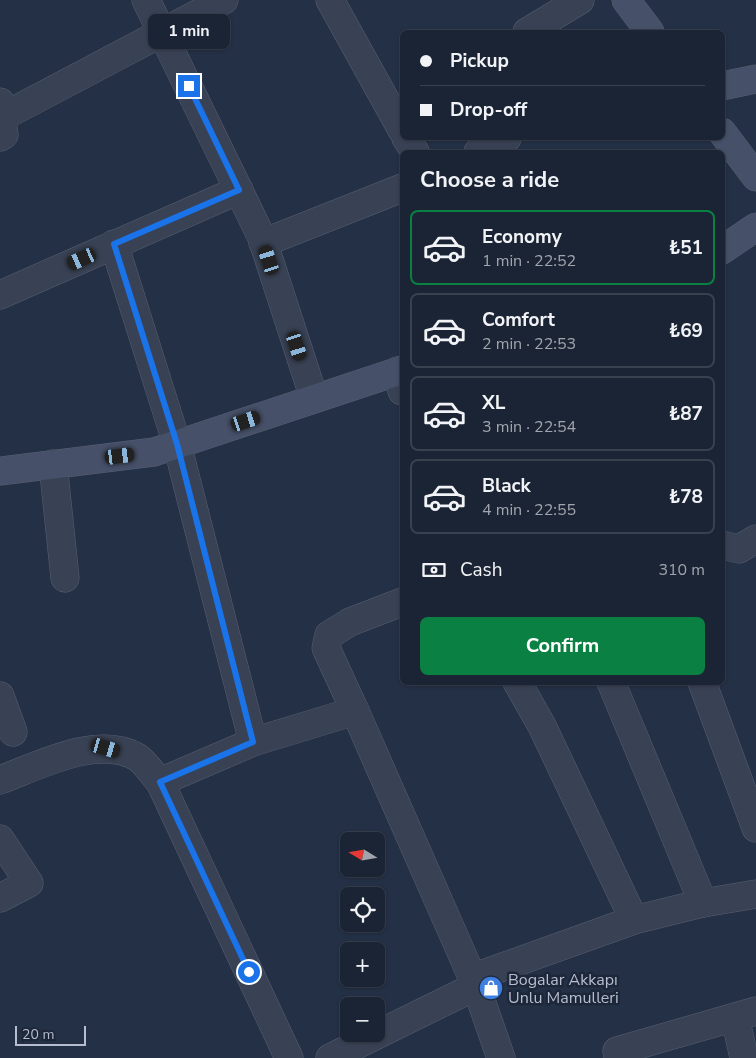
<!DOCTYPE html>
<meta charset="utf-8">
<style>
:root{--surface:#1b2434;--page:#283040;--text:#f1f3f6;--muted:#a0a4ac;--line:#39414f;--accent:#0b8043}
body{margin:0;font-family:"Nunito Sans",sans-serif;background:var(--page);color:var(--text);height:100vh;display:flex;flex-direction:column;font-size:19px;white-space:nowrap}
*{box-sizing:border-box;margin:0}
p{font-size:16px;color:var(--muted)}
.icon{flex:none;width:28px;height:28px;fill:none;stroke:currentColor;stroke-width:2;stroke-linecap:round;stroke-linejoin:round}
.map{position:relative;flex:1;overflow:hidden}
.sheet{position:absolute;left:400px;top:150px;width:325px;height:535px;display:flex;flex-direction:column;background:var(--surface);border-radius:8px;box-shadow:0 1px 4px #0004,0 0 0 1px var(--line)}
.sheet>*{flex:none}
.top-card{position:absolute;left:400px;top:30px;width:325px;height:110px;border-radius:8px;box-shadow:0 1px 4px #0004,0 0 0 1px var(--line);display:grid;align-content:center;height:110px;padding:0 20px;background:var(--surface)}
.needle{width:32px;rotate:281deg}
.fabs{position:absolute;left:340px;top:832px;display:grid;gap:10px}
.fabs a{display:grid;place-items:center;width:45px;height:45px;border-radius:8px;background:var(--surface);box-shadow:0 1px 4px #0004,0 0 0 1px var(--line);font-size:25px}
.scale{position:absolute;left:15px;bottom:12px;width:71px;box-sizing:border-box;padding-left:5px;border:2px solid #b6bdce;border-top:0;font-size:14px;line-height:18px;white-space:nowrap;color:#b6bdce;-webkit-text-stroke:4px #1d273a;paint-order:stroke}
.end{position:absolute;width:22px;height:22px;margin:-11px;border:6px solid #1a73e8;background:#fff;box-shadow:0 0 0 2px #fff}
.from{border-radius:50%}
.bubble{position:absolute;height:35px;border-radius:8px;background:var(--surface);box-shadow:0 1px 4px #0004,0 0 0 1px var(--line);font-size:16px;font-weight:700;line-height:35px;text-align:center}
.car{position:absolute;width:15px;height:30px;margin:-15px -8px;border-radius:6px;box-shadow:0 0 4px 1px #0007;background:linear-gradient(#222 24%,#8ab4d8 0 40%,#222 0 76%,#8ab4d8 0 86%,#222 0)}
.top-card b{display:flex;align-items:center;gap:18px;height:48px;font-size:19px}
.top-card b+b{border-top:1px solid var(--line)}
.top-card i{width:12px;height:12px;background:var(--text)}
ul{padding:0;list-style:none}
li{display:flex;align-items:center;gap:15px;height:75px;margin:0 10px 8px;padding:0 10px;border:2px solid var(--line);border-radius:8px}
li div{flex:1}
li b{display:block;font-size:19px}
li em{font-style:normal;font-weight:700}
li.active{border-color:var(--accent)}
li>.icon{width:45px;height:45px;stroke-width:1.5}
h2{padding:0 20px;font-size:22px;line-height:60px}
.pay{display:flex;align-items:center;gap:12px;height:55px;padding:0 20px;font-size:19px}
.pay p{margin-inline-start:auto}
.cta{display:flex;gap:10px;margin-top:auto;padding:10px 20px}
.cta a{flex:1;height:58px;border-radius:8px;background:var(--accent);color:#fff;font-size:20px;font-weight:700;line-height:58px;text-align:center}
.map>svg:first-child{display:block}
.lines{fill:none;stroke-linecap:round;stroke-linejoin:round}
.minor-casing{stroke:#576072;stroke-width:29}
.secondary-casing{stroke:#576072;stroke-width:29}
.minor{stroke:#394254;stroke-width:28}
.secondary{stroke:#465068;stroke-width:28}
.route{stroke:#1a73e8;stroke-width:6}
.labels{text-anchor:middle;stroke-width:5;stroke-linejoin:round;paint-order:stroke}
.poi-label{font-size:16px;fill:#b6bdce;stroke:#1d273a;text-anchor:start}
</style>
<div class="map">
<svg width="756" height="1058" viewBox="0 0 756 1058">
<rect width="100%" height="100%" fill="#243045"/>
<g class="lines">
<!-- minor casing -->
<g class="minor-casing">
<g id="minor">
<path d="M146,0L262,238L314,398"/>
<path d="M330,0L402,130"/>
<path d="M527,32L580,0"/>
<path d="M0,102L4,135L0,137"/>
<path d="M2,117L224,0"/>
<path d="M406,138L415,152"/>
<path d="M478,152L507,138"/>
<path d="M263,243L402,188"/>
<path d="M0,295L239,190"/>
<path d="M397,371L402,391"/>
<path d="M53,464L65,578"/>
<path d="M722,545L739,549L756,539"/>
<path d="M517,682L542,726L634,920"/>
<path d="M611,682L703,903"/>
<path d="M702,682L756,828"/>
<path d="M0,696L13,732"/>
<path d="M355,711L326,648L329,635L350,622L402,602"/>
<path d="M253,742L355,711L476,986L330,1058"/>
<path d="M0,780C38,766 98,734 137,757C145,762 153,775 160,782L253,742L177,444L114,244"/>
<path d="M160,782L289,1058"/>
<path d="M0,839L29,883L0,898"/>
<path d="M472,978L634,920L703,903L756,894"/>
<path d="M476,986L501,1058"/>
<path d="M735,1017L744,1058"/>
<path d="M618,1058L617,1051L756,1011"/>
</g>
</g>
<!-- secondary casing -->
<g class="secondary-casing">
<g id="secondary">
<path d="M626,0L650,32"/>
<path d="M722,86L756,79"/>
<path d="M722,132L756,177"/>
<path d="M722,250L756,227"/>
<path d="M0,471L154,452L402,370"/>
</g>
</g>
<!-- minor -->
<use href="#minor" class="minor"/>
<!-- secondary -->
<use href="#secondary" class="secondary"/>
</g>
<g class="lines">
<!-- route -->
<path class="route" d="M189,86L239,190L114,244L177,444L253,742L160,782L249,972"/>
</g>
<!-- icons -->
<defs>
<g id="shop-disc" transform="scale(1.25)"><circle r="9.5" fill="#3f7fe0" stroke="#1d273a"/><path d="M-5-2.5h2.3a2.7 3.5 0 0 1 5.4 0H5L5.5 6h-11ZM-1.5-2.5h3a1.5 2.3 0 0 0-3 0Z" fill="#fff"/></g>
</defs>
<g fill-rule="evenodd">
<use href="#shop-disc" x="491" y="988"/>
</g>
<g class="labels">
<!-- poi labels -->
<g class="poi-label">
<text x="508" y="985">Bogalar Akkapı<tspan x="508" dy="18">Unlu Mamulleri</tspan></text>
</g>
</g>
</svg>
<div class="fabs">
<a><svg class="needle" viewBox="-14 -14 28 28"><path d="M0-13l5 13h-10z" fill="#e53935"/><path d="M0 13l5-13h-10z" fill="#a0a4ac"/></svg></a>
<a><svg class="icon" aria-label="locate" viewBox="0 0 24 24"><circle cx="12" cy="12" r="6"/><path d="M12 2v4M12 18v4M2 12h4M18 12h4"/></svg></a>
<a>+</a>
<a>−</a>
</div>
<div class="scale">20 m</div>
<i class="end from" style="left:249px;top:972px"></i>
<i class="end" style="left:189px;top:86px"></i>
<div class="bubble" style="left:148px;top:14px;width:82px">1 min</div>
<i class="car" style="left:82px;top:259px;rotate:246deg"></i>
<i class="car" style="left:269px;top:260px;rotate:342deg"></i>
<i class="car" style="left:297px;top:346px;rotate:162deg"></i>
<i class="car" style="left:246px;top:421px;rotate:72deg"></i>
<i class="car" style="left:120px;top:456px;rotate:83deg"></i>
<i class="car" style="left:106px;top:748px;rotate:106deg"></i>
<div class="top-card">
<b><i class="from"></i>Pickup</b>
<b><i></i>Drop-off</b>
</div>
<section class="sheet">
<h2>Choose a ride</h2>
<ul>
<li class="active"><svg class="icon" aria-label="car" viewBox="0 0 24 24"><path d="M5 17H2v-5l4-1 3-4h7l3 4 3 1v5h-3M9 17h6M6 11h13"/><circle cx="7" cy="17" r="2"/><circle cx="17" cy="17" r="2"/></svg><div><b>Economy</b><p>1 min · 22:52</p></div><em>₺51</em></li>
<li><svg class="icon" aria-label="car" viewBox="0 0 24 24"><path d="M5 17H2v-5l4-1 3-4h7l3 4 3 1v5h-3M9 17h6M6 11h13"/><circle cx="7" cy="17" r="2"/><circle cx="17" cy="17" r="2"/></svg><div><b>Comfort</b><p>2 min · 22:53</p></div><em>₺69</em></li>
<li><svg class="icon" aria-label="car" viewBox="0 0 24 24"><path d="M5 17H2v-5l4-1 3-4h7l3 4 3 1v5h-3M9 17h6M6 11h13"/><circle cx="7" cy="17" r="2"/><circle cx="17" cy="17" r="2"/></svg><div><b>XL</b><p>3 min · 22:54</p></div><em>₺87</em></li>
<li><svg class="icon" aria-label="car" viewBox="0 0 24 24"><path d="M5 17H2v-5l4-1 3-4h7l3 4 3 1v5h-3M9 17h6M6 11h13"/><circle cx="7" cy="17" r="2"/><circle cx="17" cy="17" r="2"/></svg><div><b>Black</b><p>4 min · 22:55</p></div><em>₺78</em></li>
</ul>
<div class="pay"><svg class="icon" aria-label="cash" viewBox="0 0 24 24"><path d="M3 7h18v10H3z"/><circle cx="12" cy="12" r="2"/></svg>Cash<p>310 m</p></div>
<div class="cta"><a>Confirm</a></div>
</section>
</div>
